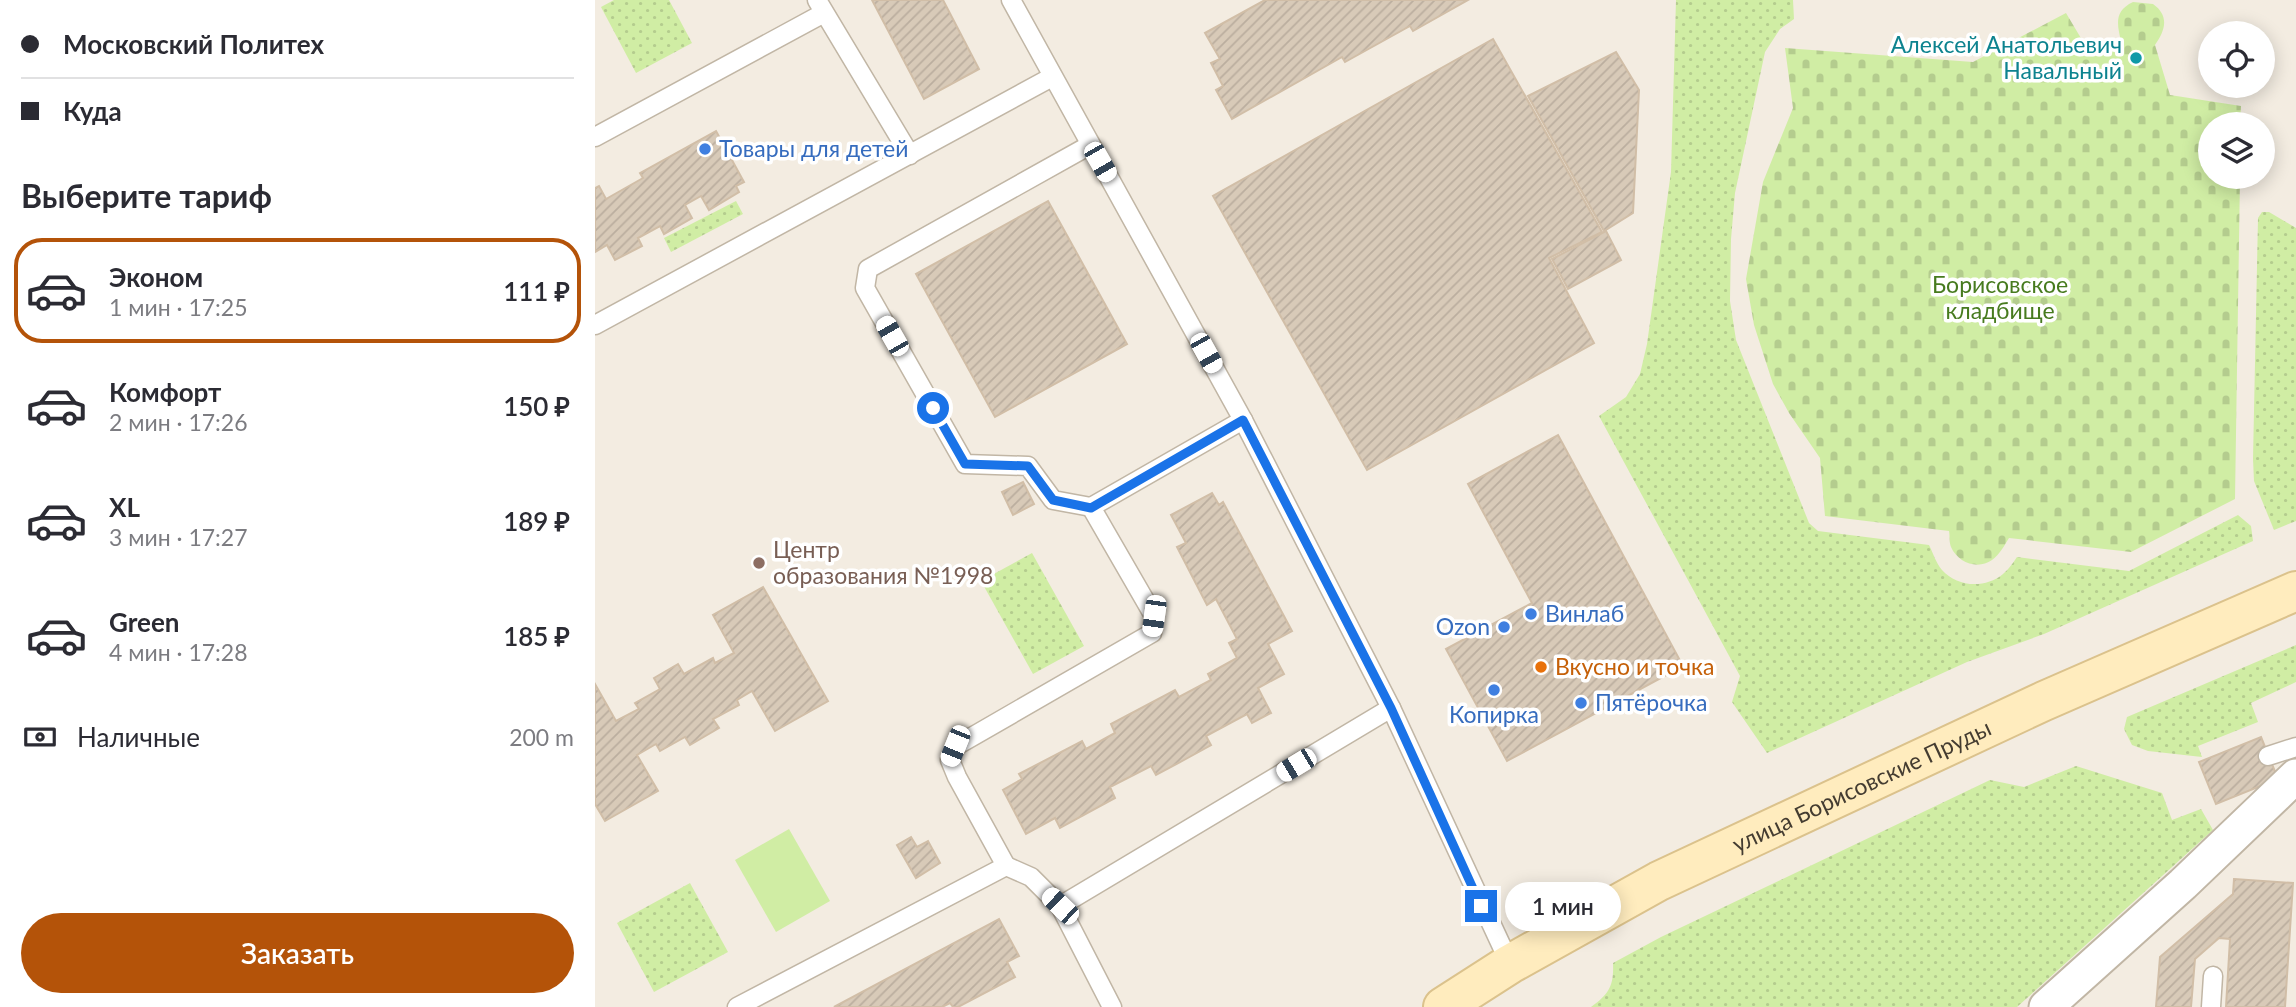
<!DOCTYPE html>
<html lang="ru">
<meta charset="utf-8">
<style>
:root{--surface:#fff;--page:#f2f2f3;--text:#2b2b33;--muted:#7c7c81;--line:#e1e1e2;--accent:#b45309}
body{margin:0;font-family:Lato,sans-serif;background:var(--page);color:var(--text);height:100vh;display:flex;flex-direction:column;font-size:26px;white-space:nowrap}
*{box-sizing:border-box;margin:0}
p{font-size:23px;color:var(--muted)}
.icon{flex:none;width:38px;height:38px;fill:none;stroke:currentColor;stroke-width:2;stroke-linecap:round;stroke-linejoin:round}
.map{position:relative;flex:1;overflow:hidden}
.drawer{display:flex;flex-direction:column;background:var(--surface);width:595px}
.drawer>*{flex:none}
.top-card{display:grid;align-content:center;height:154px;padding:0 21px;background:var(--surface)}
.tools{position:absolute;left:1603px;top:21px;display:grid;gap:14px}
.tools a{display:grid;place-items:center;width:77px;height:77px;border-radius:50%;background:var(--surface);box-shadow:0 4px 18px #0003;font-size:35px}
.end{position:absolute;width:32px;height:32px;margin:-16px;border:9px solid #1a73e8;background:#fff;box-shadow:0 0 0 4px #fff}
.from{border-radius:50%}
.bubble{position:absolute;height:49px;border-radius:24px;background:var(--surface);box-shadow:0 4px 18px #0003;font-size:23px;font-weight:600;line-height:49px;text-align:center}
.car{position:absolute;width:21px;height:42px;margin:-21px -10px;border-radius:9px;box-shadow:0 0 5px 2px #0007;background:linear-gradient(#fff 24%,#345 0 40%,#fff 0 76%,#345 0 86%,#fff 0)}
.top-card b{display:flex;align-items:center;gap:24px;height:66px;font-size:26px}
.top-card b+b{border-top:2px solid var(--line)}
.top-card i{width:18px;height:18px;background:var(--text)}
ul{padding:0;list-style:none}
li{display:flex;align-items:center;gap:21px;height:105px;margin:0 14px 10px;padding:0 7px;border:4px solid transparent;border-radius:28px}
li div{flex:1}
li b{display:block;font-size:26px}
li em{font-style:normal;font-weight:600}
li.selected{border-color:var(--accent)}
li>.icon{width:63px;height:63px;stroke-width:1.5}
h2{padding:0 21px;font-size:32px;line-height:84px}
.pay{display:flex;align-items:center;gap:18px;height:77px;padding:0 21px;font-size:26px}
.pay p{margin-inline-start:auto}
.button{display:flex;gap:14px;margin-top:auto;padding:14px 21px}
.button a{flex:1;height:80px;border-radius:42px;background:var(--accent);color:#fff;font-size:28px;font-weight:600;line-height:80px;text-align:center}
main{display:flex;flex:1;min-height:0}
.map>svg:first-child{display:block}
.grass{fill:url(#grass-dots)}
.cemetery{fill:url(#cemetery-stones)}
.garden{fill:#d0eda4}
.building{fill:url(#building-hatch);stroke:#d1bea7;stroke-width:2}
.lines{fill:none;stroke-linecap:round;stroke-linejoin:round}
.service-casing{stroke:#c1b6a5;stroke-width:21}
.minor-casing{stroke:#c1b6a5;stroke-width:37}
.secondary-casing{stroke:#dbc28c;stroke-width:42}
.service{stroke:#fff;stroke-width:18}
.minor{stroke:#fff;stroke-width:33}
.secondary{stroke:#ffecbe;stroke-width:38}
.route{stroke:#1a73e8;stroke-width:9}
.culture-dot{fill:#0f9aa8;stroke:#fff;stroke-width:2.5}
.shop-dot{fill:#3f7fe0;stroke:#fff;stroke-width:2.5}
.education-dot{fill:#8d6e63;stroke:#fff;stroke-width:2.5}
.food-dot{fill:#e8710a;stroke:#fff;stroke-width:2.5}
.labels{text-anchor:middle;stroke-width:7;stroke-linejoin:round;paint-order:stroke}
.culture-label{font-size:23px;fill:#0d838f;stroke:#fff;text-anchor:end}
.shop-label{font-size:23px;fill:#366cbe;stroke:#fff;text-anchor:start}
.park-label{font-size:23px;fill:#477b1f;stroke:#fff}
.education-label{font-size:23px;fill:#785e54;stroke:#fff;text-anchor:start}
.food-label{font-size:23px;fill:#c56008;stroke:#fff;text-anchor:start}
.street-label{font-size:23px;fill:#443c31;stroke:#fff}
</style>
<main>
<section class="drawer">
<div class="top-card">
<b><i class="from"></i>Московский Политех</b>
<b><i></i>Куда</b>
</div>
<h2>Выберите тариф</h2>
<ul>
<li class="selected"><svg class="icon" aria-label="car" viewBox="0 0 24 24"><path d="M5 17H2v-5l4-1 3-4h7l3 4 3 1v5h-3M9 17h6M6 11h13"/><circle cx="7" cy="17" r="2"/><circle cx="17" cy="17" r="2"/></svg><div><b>Эконом</b><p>1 мин · 17:25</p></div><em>111 ₽</em></li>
<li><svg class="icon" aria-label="car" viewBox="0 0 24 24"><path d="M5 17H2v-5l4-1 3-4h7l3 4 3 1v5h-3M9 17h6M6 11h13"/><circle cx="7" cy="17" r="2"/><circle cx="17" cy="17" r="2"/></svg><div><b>Комфорт</b><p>2 мин · 17:26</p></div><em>150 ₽</em></li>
<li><svg class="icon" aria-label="car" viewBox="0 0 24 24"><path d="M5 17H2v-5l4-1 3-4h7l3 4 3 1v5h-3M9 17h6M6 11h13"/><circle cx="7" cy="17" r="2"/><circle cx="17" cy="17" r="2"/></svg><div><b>XL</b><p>3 мин · 17:27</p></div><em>189 ₽</em></li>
<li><svg class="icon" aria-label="car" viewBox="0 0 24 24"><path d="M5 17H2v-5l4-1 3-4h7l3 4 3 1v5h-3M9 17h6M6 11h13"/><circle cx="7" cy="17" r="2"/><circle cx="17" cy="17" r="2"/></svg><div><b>Green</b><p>4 мин · 17:28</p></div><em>185 ₽</em></li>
</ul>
<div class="pay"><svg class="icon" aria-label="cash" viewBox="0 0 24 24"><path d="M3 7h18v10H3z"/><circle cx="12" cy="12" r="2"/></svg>Наличные<p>200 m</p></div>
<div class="button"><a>Заказать</a></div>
</section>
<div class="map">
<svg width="1701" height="1007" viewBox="0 0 1701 1007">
<defs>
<pattern id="grass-dots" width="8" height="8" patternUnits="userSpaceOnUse" patternTransform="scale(1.75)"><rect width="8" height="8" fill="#d0eda4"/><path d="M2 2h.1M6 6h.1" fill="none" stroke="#b4cc8e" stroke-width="1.8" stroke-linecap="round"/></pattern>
<pattern id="cemetery-stones" width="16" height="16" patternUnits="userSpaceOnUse" patternTransform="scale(1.75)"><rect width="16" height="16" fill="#d0eda4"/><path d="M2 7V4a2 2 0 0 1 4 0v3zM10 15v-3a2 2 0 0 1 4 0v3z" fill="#b4cc8e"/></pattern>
<pattern id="building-hatch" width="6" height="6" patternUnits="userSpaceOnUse" patternTransform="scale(1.75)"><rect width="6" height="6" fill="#d8cab8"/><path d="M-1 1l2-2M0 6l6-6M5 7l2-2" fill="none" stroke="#bbae9f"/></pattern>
</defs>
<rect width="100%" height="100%" fill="#f3ece1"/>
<!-- grass -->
<g class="grass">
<path d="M19,0H74L97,43L41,73L6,7Z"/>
<path d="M1081,0H1198L1199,19L1185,29L1170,52L1140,193L1136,239L1135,301L1141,340L1214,523L1223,531L1334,545C1338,553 1341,563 1347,570C1362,587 1390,589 1408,574C1413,570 1418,563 1422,557L1534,571L1643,515L1656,526L1658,541L1449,634L1372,662L1172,753L1137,702L1145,676L1004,416L1031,397L1045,374L1052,344L1076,172Z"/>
<path d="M141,201L148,214L76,252L69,238Z"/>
<path d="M1667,212H1674L1701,228V521L1679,530L1659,481L1658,459L1663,218Z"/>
<path d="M437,553L489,646L438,674L386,581Z"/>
<path d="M1701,645V682L1656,703L1663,722L1603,746L1607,757L1553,751L1537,745L1529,729L1532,717Z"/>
<path d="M1481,766L1567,793L1577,820L1606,809L1618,830L1422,1007H996C1014,994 1019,986 1018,963L1066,937L1395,780L1429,787Z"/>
<path d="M95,883L133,952L59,992L22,923Z"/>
</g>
<!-- cemetery -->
<path class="cemetery" d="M1538,2L1558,4C1575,16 1570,31 1560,45L1575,95L1646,106L1645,124H1615V177H1645L1640,499L1536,552L1414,538C1409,546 1405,554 1397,560C1383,570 1363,563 1356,547C1354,542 1355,536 1354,531L1230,516L1225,458L1194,413L1178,384L1159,325L1151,279L1168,182L1198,108L1190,48L1378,62L1471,13L1496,55L1526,41C1522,24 1519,11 1538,2Z"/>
<!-- garden -->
<path class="garden" d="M194,829L235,901L181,932L140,860Z"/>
<!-- building -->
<g class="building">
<path d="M277,0H348L384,69L329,99Z"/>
<path d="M670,0H873L818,31L815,26L750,62L747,57L637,119L621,90L628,86L616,63L625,59L610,33Z"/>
<path d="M898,39L1007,232L954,258L999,343L772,470L618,196Z"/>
<path d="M1021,52L1044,90L1038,213L1009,231L933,96Z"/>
<path d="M121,131L149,182L141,186L144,192L114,210L106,196L90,205L97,218L69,234L65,226L43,238L47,246L20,260L12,245L0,252V188L4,186L11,199L48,178L45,173Z"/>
<path d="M453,201L532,344L400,417L321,274Z"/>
<path d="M1011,231L1026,260L973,289L957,259Z"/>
<path d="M963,435L1088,666L912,761L851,649L937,603L873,484Z"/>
<path d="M428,482L439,504L418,515L407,492Z"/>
<path d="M617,493L624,505L628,502L697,631L673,644L689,674L663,688L676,713L657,723L652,714L611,736L616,745L589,760L561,775L556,766L515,787L520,798L465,828L460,818L431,834L408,790L427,779L424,774L487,741L491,749L520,733L516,724L580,690L584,697L616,680L613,674L642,658L634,643L642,639L621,599L612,605L582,547L591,543L576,515Z"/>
<path d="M168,587L233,701L180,731L157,691L142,700L144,705L118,719L124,728L95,745L90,737L65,751L61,744L42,755L63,791L10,821L0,804V684L21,721L44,709L40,703L65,689L59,678L83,664L89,674L118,658L120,663L139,653L118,615Z"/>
<path d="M1666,737L1683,779L1621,804L1604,762Z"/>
<path d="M316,837L322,847L333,841L345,863L321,878L302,845Z"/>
<path d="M1639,879L1698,883L1690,1007H1631L1635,939L1624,938L1600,959L1596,1007H1561L1565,957L1638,894Z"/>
<path d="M404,919L424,956L412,962L420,977L363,1007H358L355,1003L347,1007H239Z"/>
</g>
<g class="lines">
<!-- service casing -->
<g class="service-casing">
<g id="service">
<path d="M222,0L315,155"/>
<path d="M416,0L648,420L796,708L915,964"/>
<path d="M0,137L229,13"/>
<path d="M495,145L273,269L270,288L370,464L433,466L458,500L496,507"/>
<path d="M0,325L457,77"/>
<path d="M1673,756L1701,747"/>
<path d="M411,866L362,777L355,760L361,746L557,633L559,616L496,507L648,420"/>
<path d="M465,906L796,708"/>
<path d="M142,1007L411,866L436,877L465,906L517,1007"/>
<path d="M1616,1007L1618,976"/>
</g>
</g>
<!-- minor casing -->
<g class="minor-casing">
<path id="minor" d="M1451,1007L1588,884L1701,776"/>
</g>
<!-- secondary casing -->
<g class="secondary-casing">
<g id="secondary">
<path id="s1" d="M848,1007L915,964L1064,881L1449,701L1701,591"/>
</g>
</g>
<!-- service -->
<use href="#service" class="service"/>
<!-- minor -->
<use href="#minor" class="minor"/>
<!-- secondary -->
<use href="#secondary" class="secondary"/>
</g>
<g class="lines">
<!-- route -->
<path class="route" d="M338,408L370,464L433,466L458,500L496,508L648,420L796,708L886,906"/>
</g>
<!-- markers -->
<circle class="culture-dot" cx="1541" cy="58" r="7"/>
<g class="shop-dot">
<circle cx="110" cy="149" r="7"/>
<circle cx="936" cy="614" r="7"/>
<circle cx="909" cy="627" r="7"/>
<circle cx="899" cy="690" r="7"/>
<circle cx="986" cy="703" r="7"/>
</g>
<circle class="education-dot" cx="164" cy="563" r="7"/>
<circle class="food-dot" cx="946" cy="667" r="7"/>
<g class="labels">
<!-- culture labels -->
<g class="culture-label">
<text x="1527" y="53">Алексей Анатольевич<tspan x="1527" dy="26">Навальный</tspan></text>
</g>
<!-- shop labels -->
<g class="shop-label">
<text x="124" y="157">Товары для детей</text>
<text x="950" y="622">Винлаб</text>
<text x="895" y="635" text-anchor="end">Ozon</text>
<text x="1000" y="711">Пятёрочка</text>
<text x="899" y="723" text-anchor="middle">Копирка</text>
</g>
<!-- park labels -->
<g class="park-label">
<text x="1405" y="293">Борисовское<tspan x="1405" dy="26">кладбище</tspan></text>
</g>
<!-- education labels -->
<g class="education-label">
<text x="178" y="558">Центр<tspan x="178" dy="26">образования №1998</tspan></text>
</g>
<!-- food labels -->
<g class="food-label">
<text x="960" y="675">Вкусно и точка</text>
</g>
<!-- street labels -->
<g class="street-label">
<text dy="8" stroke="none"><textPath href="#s1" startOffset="474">улица Борисовские Пруды</textPath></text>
</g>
</g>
</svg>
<div class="tools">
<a><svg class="icon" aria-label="locate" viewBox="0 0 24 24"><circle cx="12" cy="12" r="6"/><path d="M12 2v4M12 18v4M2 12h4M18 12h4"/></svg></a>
<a><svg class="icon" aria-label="layers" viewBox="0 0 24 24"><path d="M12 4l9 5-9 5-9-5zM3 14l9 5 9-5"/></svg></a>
</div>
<i class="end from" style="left:338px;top:408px"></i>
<i class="end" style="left:886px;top:906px"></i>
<div class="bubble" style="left:910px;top:882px;width:116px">1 мин</div>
<i class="car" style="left:505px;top:162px;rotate:150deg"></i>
<i class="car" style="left:297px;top:336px;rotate:330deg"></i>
<i class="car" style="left:611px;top:353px;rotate:151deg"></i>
<i class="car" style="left:559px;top:616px;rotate:188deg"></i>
<i class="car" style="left:360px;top:746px;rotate:202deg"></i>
<i class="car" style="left:701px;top:765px;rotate:239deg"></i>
<i class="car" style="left:465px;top:906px;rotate:314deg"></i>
</div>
</main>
